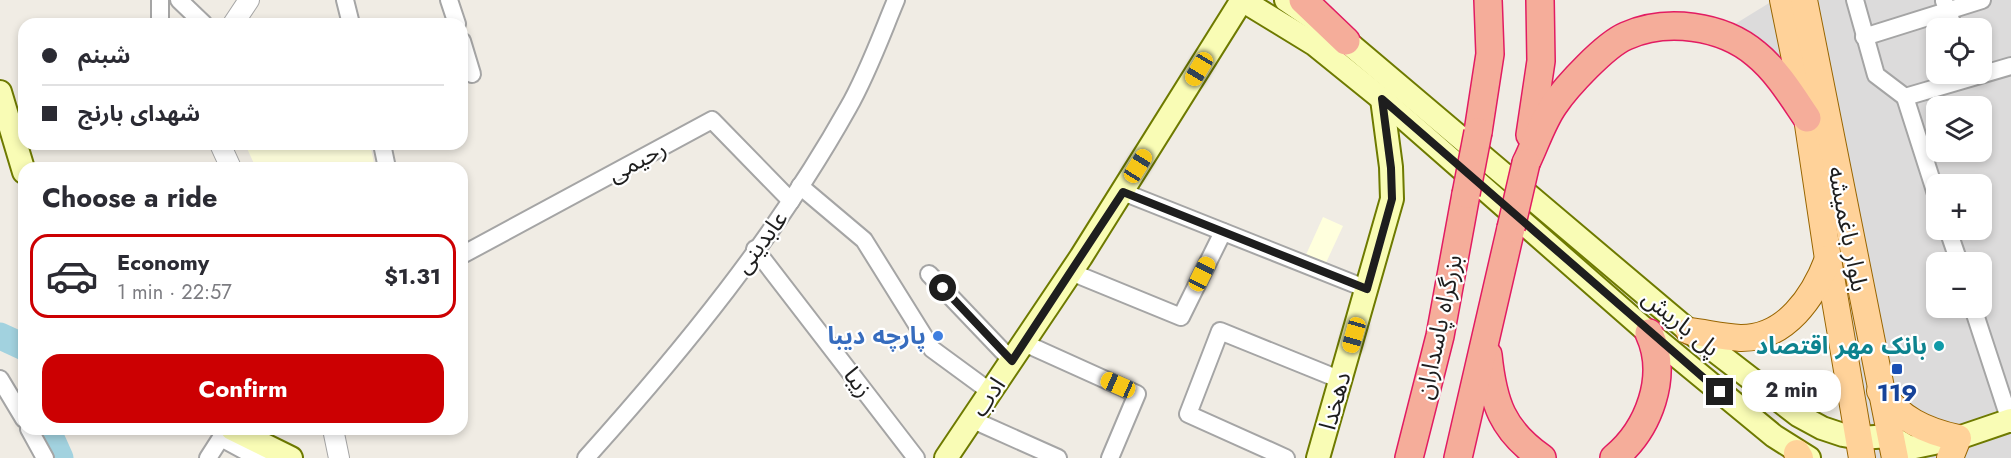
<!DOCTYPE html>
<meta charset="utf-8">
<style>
:root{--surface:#fff;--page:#f7f7f7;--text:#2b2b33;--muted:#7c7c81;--line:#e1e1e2;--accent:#cc0002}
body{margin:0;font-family:Jost,"Noto Sans Arabic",sans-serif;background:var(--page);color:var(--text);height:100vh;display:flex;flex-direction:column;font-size:22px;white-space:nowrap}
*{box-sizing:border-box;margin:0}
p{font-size:20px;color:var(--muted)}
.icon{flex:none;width:33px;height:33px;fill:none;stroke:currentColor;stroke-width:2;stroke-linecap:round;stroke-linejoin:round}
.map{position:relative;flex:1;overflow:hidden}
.details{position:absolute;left:18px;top:162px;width:450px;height:273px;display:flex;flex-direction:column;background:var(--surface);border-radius:18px;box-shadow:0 3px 9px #0003}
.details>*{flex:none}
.top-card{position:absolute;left:18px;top:18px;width:450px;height:132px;border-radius:18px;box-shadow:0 3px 9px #0003;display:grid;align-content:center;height:132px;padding:0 24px;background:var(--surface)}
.tools{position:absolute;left:1926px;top:18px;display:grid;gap:12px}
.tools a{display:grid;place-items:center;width:66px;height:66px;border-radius:12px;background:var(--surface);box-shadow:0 3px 9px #0003;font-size:30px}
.end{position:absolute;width:27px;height:27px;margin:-14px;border:8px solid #1e1e1e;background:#fff;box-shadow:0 0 0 3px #fff}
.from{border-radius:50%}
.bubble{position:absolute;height:42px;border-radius:18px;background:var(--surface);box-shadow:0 3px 9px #0003;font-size:20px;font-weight:700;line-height:42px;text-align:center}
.car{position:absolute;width:18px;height:36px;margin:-18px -9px;border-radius:8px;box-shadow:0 0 4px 2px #0007;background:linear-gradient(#f5c518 24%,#345 0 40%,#f5c518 0 76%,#345 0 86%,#f5c518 0)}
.top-card b{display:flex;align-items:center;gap:21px;height:57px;font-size:22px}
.top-card b+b{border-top:2px solid var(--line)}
.top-card i{width:15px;height:15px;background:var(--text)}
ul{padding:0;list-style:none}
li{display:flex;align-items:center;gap:18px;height:84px;margin:0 12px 9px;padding:0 12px;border:3px solid transparent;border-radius:18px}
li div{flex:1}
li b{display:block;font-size:22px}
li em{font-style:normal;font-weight:700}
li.current{border-color:var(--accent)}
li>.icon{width:54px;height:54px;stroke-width:1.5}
h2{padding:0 24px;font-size:27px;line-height:72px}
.button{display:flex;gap:12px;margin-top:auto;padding:12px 24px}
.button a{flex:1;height:69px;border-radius:18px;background:var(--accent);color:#fff;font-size:24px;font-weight:700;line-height:69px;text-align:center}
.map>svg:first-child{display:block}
.residential{fill:#dcdbdb;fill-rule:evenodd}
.education{fill:#ffd}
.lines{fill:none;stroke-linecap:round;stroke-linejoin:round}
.river{stroke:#a2d2df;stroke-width:27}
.minor-casing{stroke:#a5a5a5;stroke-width:20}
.tertiary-casing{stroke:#a5a5a5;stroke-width:22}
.secondary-casing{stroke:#6e7a00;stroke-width:26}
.primary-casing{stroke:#986500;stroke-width:28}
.trunk-casing{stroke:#e21c62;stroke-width:30}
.minor{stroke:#fff;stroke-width:16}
.tertiary{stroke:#fff;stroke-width:20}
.secondary{stroke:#f9fcb5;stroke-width:22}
.primary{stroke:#ffd299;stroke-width:26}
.trunk{stroke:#f5ad9a;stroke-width:27}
.trunk-bridge-casing{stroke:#e21c62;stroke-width:30;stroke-linecap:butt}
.trunk-bridge{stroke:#f5ad9a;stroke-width:27}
.route{stroke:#1e1e1e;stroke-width:8}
.shop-dot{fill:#3f7fe0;stroke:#fff;stroke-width:2}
.culture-dot{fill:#0f9aa8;stroke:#fff;stroke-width:2}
.transit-dot{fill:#1a4fb4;stroke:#fff;stroke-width:2}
.labels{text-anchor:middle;stroke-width:4.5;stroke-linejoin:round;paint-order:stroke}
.street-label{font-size:24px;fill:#1e1e1e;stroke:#fff}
.shop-label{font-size:24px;font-weight:bold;fill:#366cbe;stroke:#fff;text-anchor:end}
.culture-label{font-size:24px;font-weight:bold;fill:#0d838f;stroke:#fff;text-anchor:end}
.transit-label{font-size:24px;font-weight:bold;fill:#164399;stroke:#fff}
</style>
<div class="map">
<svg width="2011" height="458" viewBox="0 0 2011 458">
<rect width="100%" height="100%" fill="#f0ece4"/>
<!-- residential -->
<path class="residential" d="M1774,0H2011V458H1874L1800,83L1727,29ZM1936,28H1982V74H1936ZM1936,106H1982V152H1936ZM1936,184H1982V230H1936ZM1936,262H1982V308H1936Z"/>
<!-- education -->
<g class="education">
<path d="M245,144H370L375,168H256Z"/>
<path d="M1323,217L1343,226L1325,265L1305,257Z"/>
</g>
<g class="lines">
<!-- river -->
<g class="river">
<path d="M0,336L24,347"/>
<path d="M47,429L60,458"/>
</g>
<!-- minor casing -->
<g class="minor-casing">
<g id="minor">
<path d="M160,0V24"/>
<path d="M179,0L204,24"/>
<path d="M345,0L351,24"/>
<path d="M449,0L457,24"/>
<path d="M1855,0L1876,75L1905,97"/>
<path d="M1944,1L1954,28"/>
<path d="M1864,37L1982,0"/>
<path d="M462,41L472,74"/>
<path d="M1905,97L2011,66"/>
<path d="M1905,97L1936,194"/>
<path d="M382,144L387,168"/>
<path d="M800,186L864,240L932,349L992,393"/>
<path d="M1123,192L1367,289"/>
<path d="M1948,230L1959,262"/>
<path d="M755,249L916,458"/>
<path d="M462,255L712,120L791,201"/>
<path d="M1071,272L1181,317L1223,232"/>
<path d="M929,274L1012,361"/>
<path d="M1973,308L2011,424"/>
<path d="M1024,343L1137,394L1110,458"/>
<path d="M0,379L24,419"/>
<path d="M973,420L1058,458"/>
<path d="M29,429L45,458"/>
<path d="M221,438L258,458"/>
<path d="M208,458L226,430"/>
<path d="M586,458C683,350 777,235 848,108C867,75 881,36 896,0"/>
<path d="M1286,458L1188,414L1220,331L1341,380"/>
</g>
</g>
<!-- tertiary casing -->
<g class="tertiary-casing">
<g id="tertiary">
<path d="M233,24L249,0"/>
<path d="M220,144L231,168"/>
<path d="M333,429L339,458"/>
</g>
</g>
<!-- secondary casing -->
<g class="secondary-casing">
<g id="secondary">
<path d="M1242,0L1314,44L1382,99L1649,333L1774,436L1809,458"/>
<path d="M1286,0L1346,41L1689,331L1798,415L1822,428L1843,435L1860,438L1890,436L1910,448"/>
<path d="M0,92L24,172"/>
<path d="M232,429L291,458"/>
<path d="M946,458L1081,257L1242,0"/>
<path d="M1318,458L1392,199L1391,167L1382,99"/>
<path d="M1902,458L1910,448L1958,438L2011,420"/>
</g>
</g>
<!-- primary casing -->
<g class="primary-casing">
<g id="primary">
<path d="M1783,0L1807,118L1828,259L1862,458"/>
<path d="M1804,0L1895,458"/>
<path d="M1689,331C1706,333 1723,337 1740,338C1786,339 1814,296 1828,259"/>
<path d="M1880,391C1900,419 1925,431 1958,438L1950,458"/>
<path d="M1797,453L1800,458"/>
</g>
</g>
<!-- trunk casing -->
<g class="trunk-casing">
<g id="trunk">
<path d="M1303,0L1346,41"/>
<path d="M1478,132L1490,54L1488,0"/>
<path d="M1530,135L1541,61L1540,0"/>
<path d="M1526,163C1535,145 1542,122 1554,105C1567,86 1605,45 1626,36C1666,18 1722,25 1756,54C1777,71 1792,96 1807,118"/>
<path d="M1488,355C1493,403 1502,430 1542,458"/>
<path d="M1409,458L1440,336L1466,194"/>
<path d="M1458,458L1511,228"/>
<path d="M1614,458C1649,429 1669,376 1649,333"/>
</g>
</g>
<!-- minor -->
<use href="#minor" class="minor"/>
<!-- tertiary -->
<use href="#tertiary" class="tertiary"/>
<!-- secondary -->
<use href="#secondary" class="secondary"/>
<!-- primary -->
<use href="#primary" class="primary"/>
<!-- trunk -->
<use href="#trunk" class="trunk"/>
<!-- trunk-bridge casing -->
<g class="trunk-bridge-casing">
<g id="trunk-bridge">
<path d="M1466,194L1478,132"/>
<path d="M1511,228L1526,163"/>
</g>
</g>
<!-- trunk-bridge -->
<use href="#trunk-bridge" class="trunk-bridge"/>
</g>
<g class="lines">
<!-- route -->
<path class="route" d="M943,288L1012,361L1123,192L1367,289L1392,199L1391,168L1382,99L1720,392"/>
</g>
<!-- markers -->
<circle class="shop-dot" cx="938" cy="336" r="6"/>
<circle class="culture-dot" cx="1939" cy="346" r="6"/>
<rect class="transit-dot" x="1891" y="363" width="12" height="12" rx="3"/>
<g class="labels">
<!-- street labels -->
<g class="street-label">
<text transform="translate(637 161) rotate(-28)" y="8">رحیمی</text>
<text transform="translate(1848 229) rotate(79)" y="8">بلوار باغمیشه</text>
<text transform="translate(761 242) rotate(-53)" y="8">عابدینی</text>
<text transform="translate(1681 323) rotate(39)" y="8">پل باریش</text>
<text transform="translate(1439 327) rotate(-78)" y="8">بزرگراه پاسداران</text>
<text transform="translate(858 382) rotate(53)" y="8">زیبا</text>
<text transform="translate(988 397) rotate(-56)" y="8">ادب</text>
<text transform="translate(1335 401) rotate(-74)" y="8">دهخدا</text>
</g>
<!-- shop labels -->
<g class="shop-label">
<text x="926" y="344">پارچه دیبا</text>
</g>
<!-- culture labels -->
<g class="culture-label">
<text x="1927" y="354">بانک مهر اقتصاد</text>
</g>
<!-- transit labels -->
<g class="transit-label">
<text x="1897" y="401">119</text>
</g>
</g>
</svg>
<div class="tools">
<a><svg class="icon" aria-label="locate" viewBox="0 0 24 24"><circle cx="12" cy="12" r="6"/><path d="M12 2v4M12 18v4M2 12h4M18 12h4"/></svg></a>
<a><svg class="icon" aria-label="layers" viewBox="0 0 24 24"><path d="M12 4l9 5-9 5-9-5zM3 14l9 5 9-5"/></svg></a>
<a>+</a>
<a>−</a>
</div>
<i class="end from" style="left:943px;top:288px"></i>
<i class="end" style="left:1720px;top:392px"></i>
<div class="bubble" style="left:1742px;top:370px;width:99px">2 min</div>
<i class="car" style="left:1199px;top:69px;rotate:211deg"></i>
<i class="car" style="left:1138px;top:166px;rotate:32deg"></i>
<i class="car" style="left:1202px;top:274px;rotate:26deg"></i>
<i class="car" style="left:1354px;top:335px;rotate:196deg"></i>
<i class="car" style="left:1118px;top:385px;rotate:294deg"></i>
<div class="top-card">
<b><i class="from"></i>شبنم</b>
<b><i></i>شهدای بارنج</b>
</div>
<section class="details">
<h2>Choose a ride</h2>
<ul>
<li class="current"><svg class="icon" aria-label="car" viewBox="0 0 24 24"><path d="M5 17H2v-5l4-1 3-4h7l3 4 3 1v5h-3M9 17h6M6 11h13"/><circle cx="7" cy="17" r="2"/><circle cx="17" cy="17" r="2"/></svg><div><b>Economy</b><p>1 min · 22:57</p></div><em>$1.31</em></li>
</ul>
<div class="button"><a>Confirm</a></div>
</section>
</div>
